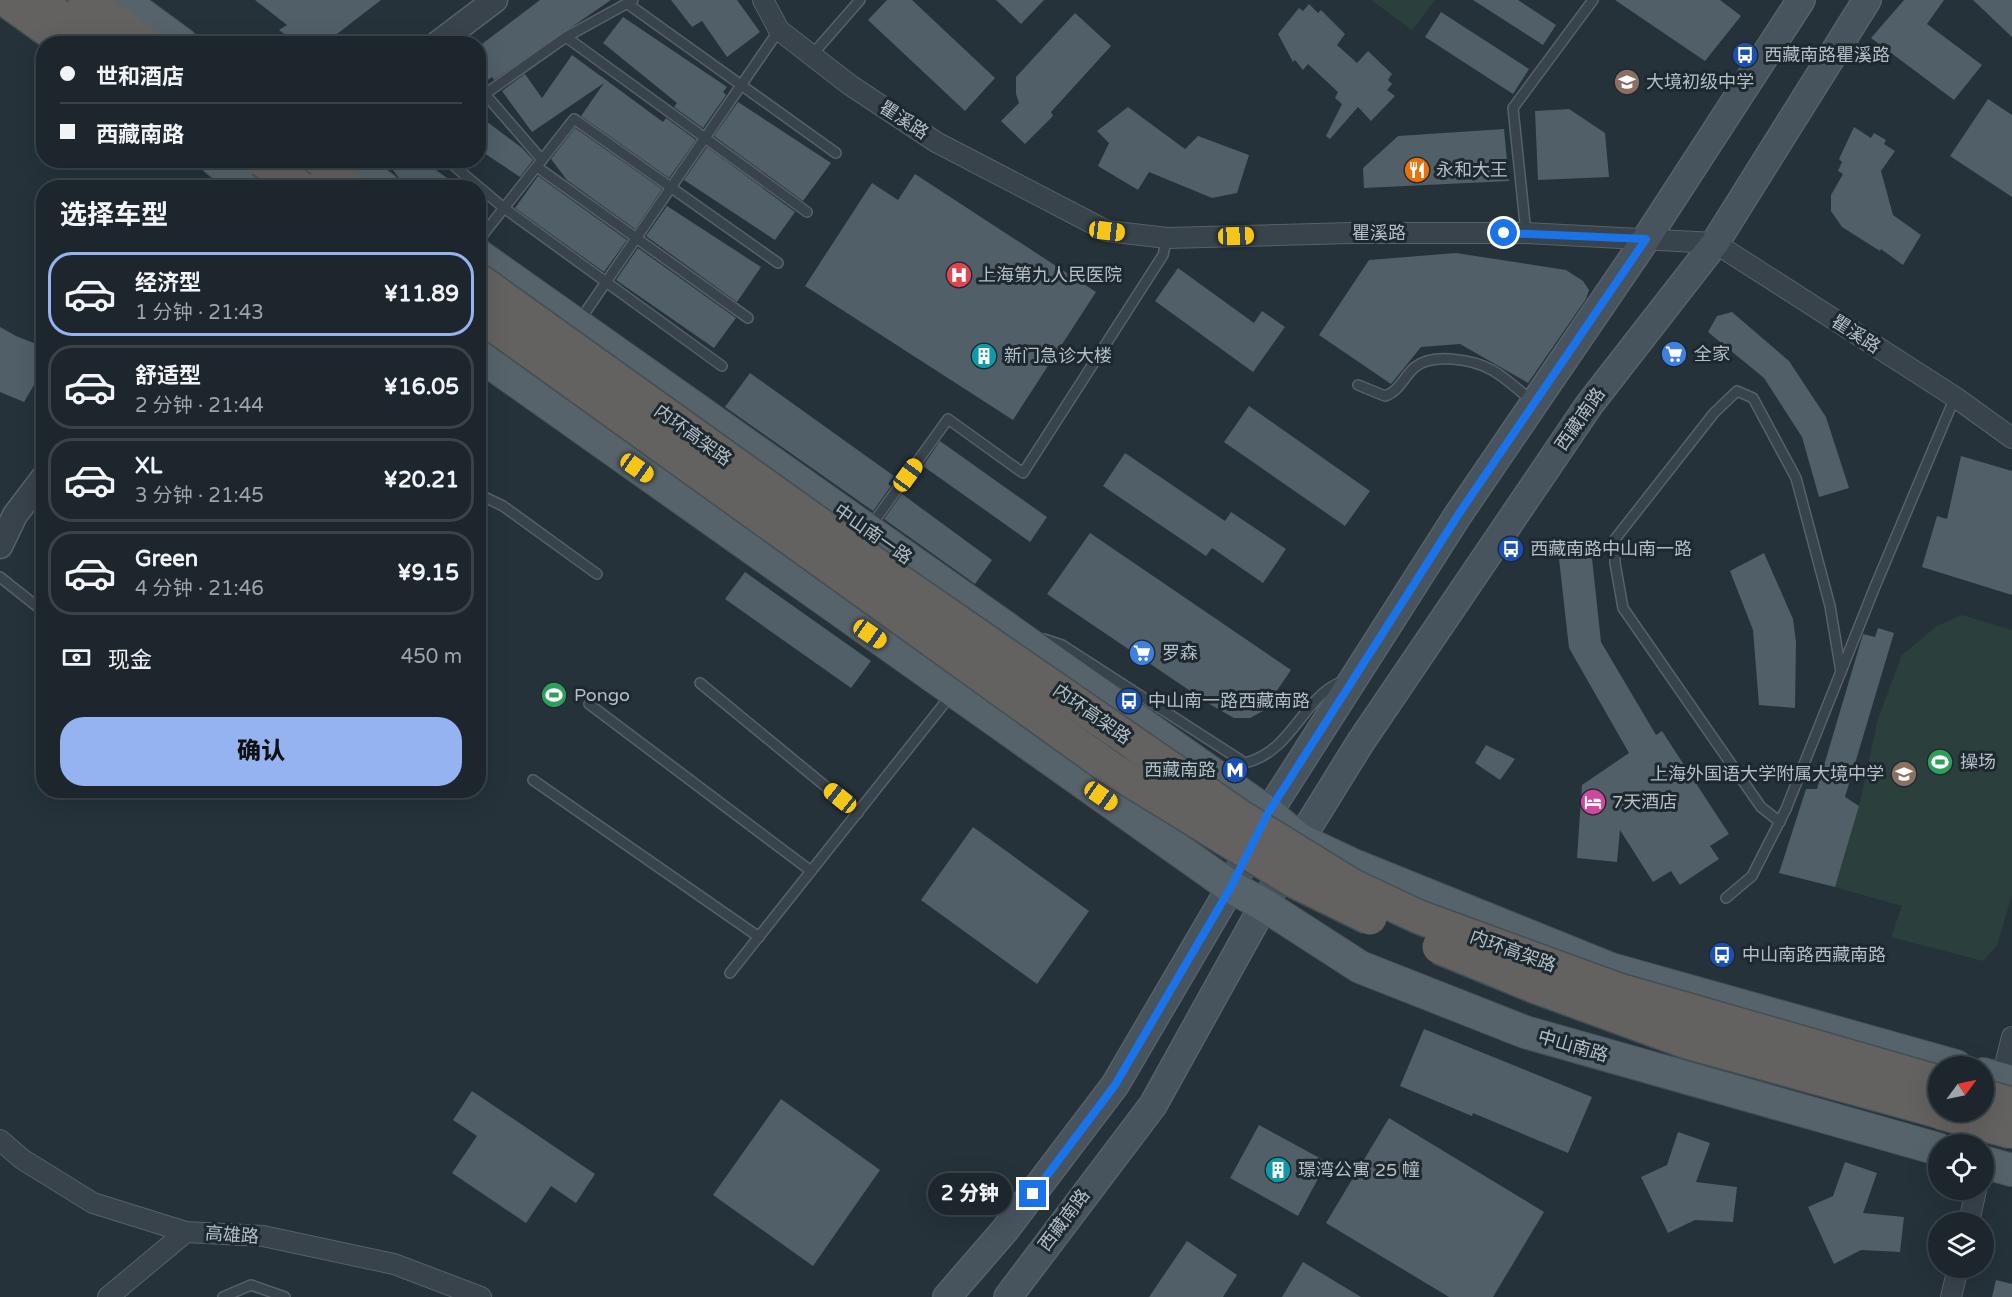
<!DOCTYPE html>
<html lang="zh">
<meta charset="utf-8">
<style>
:root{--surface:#1c262c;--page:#293238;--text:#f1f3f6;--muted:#a0a5a9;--line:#3a4348;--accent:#95b2f1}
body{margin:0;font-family:"Varela Round","Noto Sans SC",sans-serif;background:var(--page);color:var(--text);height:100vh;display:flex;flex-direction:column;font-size:22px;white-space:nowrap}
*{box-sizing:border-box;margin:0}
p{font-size:20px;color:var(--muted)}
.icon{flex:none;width:33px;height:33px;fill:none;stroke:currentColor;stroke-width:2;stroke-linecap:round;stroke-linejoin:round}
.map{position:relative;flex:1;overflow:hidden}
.side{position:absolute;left:36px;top:180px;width:450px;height:618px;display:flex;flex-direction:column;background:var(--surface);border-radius:24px;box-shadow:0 6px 24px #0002,0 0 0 2px var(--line)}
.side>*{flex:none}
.top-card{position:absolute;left:36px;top:36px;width:450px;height:132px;border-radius:24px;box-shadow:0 6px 24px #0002,0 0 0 2px var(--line);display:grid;align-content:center;height:132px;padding:0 24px;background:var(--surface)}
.needle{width:39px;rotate:57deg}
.fabs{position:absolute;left:1928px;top:1056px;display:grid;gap:12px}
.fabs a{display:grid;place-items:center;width:66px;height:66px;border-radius:50%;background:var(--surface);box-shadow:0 6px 24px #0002,0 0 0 2px var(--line);font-size:30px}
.end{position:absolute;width:27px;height:27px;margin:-14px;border:8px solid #1a73e8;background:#fff;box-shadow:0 0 0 3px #fff}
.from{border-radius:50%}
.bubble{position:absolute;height:42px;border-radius:21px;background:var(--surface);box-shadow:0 6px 24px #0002,0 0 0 2px var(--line);font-size:20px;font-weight:800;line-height:42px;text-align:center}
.car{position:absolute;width:18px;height:36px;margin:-18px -9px;border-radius:8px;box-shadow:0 0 4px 2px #0007;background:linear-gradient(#f5c518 24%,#345 0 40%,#f5c518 0 76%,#345 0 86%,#f5c518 0)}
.top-card b{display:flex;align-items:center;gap:21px;height:57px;font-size:22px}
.top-card b+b{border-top:2px solid var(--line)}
.top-card i{width:15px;height:15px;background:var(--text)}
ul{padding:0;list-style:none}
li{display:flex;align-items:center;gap:18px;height:84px;margin:0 12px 9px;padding:0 12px;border:3px solid var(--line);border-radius:24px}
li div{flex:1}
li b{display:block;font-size:22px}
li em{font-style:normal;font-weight:800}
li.current{border-color:var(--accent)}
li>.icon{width:54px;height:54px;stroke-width:1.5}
h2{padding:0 24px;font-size:27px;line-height:72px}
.pay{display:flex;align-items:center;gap:15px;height:66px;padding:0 24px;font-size:22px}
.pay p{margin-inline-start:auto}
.action{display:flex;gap:12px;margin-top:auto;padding:12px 24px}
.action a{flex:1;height:69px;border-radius:24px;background:var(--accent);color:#111;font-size:24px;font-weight:800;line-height:69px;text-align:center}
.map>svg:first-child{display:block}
.green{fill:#2b403d}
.building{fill:#515f68}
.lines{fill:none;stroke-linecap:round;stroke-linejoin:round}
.service-casing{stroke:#576168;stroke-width:12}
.minor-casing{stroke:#576168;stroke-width:22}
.tertiary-casing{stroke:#576168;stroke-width:27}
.secondary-casing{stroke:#576168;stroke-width:30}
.primary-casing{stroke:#454f56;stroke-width:34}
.trunk-casing{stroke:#444e55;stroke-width:36}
.service{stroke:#39434b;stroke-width:9}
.minor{stroke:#39434b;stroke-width:20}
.tertiary{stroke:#39434b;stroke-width:24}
.secondary{stroke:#47535d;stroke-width:27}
.primary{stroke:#57636a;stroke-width:32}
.trunk{stroke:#646260;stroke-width:33}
.trunk-bridge-casing{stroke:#444e55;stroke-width:36;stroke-linecap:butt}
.trunk-bridge{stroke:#646260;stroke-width:33}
.route{stroke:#1a73e8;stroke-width:8}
.labels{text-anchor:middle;stroke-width:6;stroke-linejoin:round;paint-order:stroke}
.poi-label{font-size:18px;fill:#b4bec6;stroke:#1e282f;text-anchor:start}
.street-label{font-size:18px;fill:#b4bec6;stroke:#1e282f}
</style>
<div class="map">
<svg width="2012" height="1297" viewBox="0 0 2012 1297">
<rect width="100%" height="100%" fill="#25323a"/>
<!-- green -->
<g class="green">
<path d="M1371,0H1435L1412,30Z"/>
<path d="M1962,615L2012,630V895L1997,945L1983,961L1891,937L1902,906L1835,887L1859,806L1878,719L1902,655L1937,626Z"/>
</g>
<!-- building -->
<g class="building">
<path d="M255,0H381L324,44H298L279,30L287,25Z"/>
<path d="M540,0H611L494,80L492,77L478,87V47Z"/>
<path d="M671,0H737L760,32L727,57L702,21L692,27Z"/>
<path d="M887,0H912L995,78L965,111L868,20Z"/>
<path d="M996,0H1044L1021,24Z"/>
<path d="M1473,0H1518L1556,25L1543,45Z"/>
<path d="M1615,0H1720L1741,16L1705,61Z"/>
<path d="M1904,0H1944L1927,24L1982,65L1954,100L1871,38Z"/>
<path d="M1973,0H2012V37Z"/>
<path d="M1309,4L1318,13L1321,10L1345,34L1337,45L1357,63L1368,51L1392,74L1388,80L1392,84L1387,90L1395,96L1371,121L1358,107L1330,139L1326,136L1342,104L1335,98L1338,92L1308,64L1303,70L1295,60L1293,62L1278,34L1299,8L1303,11Z"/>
<path d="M1441,12L1529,69L1513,94L1425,37Z"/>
<path d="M1075,13L1111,46L1051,112L1053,116L1025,144L1001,121L1019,103L1016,94V77Z"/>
<path d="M623,17L727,87L723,92L726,95L703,128L674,107L677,103L603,43Z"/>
<path d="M572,55L663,122L666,118L696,140L669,178L581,116L604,83L532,132L502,91L525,74L542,98Z"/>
<path d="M1988,99L2012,115V197L1950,156Z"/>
<path d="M738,102L831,163L803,201L714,136Z"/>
<path d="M1128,107L1185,149L1198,136L1249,155L1237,193L1212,198L1149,172L1138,190L1098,166L1109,143L1097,131Z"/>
<path d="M1569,109L1605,133L1609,177L1538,180L1535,111Z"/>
<path d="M478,115L522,148L533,160L520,177L478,149Z"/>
<path d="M1854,127L1871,138L1874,133L1886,140L1884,144L1895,151L1881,171L1893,215L1921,235L1903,265L1881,249L1880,251L1842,227L1831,211V195L1843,174L1838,171L1842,162L1839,159Z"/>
<path d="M575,128L662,189L635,229L567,180L551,159Z"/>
<path d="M1504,129L1509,181L1364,188L1363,168L1398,136Z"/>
<path d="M707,147L795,212L775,240L684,180Z"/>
<path d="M386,160H422L461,188H409L401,181Z"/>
<path d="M915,174L1096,292L1013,420L805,286L872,183L898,200Z"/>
<path d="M538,176L627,240L604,272L515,208Z"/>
<path d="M667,206L761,267L737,302L646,236Z"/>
<path d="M638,248L736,318L714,348L616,280Z"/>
<path d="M1456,253L1566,270L1583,281L1589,290L1586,299L1528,383L1460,344L1421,347L1391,384L1319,335L1369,260Z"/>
<path d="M1178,268L1254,323L1262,311L1285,327L1253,372L1155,301Z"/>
<path d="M1732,312L1789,361L1826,417L1849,488L1819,497L1802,437L1764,378L1708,332L1717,316Z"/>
<path d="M0,327L16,336L44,347V368L24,402L0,392Z"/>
<path d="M750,373L894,476L888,484L891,486L873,511L725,407Z"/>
<path d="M1249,406L1370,491L1345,526L1224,442Z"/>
<path d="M940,441L1047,517L1030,542L923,466Z"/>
<path d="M1125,453L1225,521L1231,512L1286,549L1263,583L1212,548L1206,556L1103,486Z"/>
<path d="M1961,456L2012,471V595L1922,567L1937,516L1947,519Z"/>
<path d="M902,494L992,560L975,584L884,519Z"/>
<path d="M1090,533L1291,670L1263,711L1250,718H1234L1211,705L1047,594Z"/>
<path d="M1764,553L1793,619L1796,642L1795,708L1759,705L1753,630L1730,571Z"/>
<path d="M1592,558L1601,642L1656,735L1662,731L1729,834L1710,846L1719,859L1680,885L1671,871L1653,882L1620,830L1617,862L1577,858L1582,785L1629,753L1569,648L1559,559Z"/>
<path d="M745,572L871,661L851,688L725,599Z"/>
<path d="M1878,628L1894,633L1845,797L1859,806L1835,887L1779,873L1806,789H1817L1863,634L1875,637Z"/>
<path d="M1486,745L1515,759L1500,780L1475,763Z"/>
<path d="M973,827L1089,911L1037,984L921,900Z"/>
<path d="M1424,1029L1592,1097L1568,1153L1473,1113L1472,1116L1400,1086Z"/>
<path d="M472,1091L595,1174L576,1203L551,1186L526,1223L452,1173L477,1136L453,1120Z"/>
<path d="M781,1099L880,1170L813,1266L713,1195Z"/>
<path d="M1389,1118L1544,1212L1493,1297H1449L1326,1223Z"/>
<path d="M1259,1125L1327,1162L1298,1216L1230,1178Z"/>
<path d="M1678,1132L1710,1143L1696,1182L1737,1187L1733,1222L1695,1220L1668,1233L1641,1177L1667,1165Z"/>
<path d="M1845,1162L1877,1173L1863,1213L1904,1217L1900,1252L1861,1250L1834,1264L1808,1207L1833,1196Z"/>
<path d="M1187,1241L1237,1275L1223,1297H1149Z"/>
<path d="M1303,1262L1361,1297H1282Z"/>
<path d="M1996,1280L2012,1284V1297H1992Z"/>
</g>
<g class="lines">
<!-- service casing -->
<g class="service-casing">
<g id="service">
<path d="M628,4L836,153"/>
<path d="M566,37L807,212"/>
<path d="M811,56L860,0"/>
<path d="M485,94L542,160"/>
<path d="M478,99L566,37L633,0"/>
<path d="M447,160L504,208L722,366"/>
<path d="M537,167L748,318"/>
<path d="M1526,233L1513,108L1593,0"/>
<path d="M478,241L574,119L778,263"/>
<path d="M580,320L779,30"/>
<path d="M1358,385L1385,396C1400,391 1404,376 1415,367C1433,353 1472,359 1492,370C1506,378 1520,391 1533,402"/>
<path d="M478,494L503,506L597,574"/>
<path d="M870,527L948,419L1023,473L1163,255L1167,238"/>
<path d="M0,577L44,612"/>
<path d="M1044,639L1062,645L1245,763C1293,751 1303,697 1341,682"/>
<path d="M700,683L858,813"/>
<path d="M589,704L811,871"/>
<path d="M533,780L759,937"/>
<path d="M1780,822L1761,807L1623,608L1615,563V539L1714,413L1737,391L1753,398L1796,478L1830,606L1841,672"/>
<path d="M1726,898L1752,876L1786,809L1874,589L1955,397"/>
<path d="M730,973L951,695"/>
<path d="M223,1297L251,1285L285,1297"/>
</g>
</g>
<!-- minor casing -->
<g class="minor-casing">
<g id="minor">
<path d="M763,0L779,30L850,85L936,142L1107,231L1167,238L1352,233H1526L1715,243L1955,397L2012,438"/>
<path d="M1999,1089L2012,1037"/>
<path d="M0,1140L22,1159L93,1203L186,1232L263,1236L394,1264L481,1297"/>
<path d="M1969,1222L1976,1190"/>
<path d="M108,1297L186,1232"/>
<path d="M1951,1297L1958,1268"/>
</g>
</g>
<!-- tertiary casing -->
<g class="tertiary-casing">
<g id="tertiary">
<path d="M437,44L495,0"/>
<path d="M0,546L15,515L44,477"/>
</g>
</g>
<!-- secondary casing -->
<g class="secondary-casing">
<g id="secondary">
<path d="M947,1297L1005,1230L1115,1085L1231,887L1268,813L1458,515L1646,239L1801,0"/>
<path d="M1008,1297L1153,1105L1300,840L1360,743L1589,405L1715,243L1867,0"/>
</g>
</g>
<!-- primary casing -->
<g class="primary-casing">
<g id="primary">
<path d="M122,0L182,44"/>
<path d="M216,160L250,188"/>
<path d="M345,160L384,188"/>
<path d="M478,255L1268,813L1300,840L1351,864L1611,969L1956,1066"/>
<path d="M478,354L1231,887L1264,905L1360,967L1525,1032L1938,1149"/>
<path d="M1983,1074L2012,1082"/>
<path d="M1983,1162L2012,1170"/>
</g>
</g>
<!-- trunk casing -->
<g class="trunk-casing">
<g id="trunk">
<path d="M6,0L51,32"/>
<path d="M37,0L98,44"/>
<path d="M85,0L146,44"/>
<path d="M310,160L348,188"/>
</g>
</g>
<!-- service -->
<use href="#service" class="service"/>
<!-- minor -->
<use href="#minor" class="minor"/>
<!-- tertiary -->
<use href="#tertiary" class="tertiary"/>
<!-- secondary -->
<use href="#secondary" class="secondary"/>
<!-- primary -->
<use href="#primary" class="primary"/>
<!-- trunk -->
<use href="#trunk" class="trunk"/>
<!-- trunk-bridge casing -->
<g class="trunk-bridge-casing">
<g id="trunk-bridge">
<path d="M262,160L301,188"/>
<path d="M478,280L893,577L1241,817L1353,886L1419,917L1616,989L1938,1082"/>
<path d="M478,314L1110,768L1296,882L1370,918"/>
<path d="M1439,947L1534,986L1687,1042L1938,1111"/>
<path d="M1983,1096L2012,1104"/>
<path d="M1939,1112L2012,1132"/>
</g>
</g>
<!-- trunk-bridge -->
<use href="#trunk-bridge" class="trunk-bridge"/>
</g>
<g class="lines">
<!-- route -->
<path class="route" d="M1033,1194L1115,1085L1231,887L1268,813L1458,515L1646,239L1504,233"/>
</g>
<!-- icons -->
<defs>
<g id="bus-disc" transform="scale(1.35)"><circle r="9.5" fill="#1a4fb4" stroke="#1e282f"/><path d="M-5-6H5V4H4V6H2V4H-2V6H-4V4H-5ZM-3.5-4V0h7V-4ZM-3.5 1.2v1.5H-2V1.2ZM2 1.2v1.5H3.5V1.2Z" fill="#fff"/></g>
<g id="school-disc" transform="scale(1.35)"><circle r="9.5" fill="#8d6e63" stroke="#1e282f"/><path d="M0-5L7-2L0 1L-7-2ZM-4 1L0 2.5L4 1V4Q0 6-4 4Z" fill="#fff"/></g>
<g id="restaurant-disc" transform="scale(1.35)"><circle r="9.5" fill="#e8710a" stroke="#1e282f"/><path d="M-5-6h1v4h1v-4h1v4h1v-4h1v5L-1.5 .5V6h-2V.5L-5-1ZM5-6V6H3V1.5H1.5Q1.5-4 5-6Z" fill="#fff"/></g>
<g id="hospital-disc" transform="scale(1.35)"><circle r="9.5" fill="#e0444e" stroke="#1e282f"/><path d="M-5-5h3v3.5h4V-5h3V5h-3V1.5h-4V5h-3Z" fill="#fff"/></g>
<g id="supermarket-disc" transform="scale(1.35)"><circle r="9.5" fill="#3f7fe0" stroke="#1e282f"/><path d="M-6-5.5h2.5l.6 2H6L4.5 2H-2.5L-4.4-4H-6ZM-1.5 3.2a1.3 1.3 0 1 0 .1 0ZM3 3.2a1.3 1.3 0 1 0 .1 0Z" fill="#fff"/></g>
<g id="building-disc" transform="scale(1.35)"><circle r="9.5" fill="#0f9aa8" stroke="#1e282f"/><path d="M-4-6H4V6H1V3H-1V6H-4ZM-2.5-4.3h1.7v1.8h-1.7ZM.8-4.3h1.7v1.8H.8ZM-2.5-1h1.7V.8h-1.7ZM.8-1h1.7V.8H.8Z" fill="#fff"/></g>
<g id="stadium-disc" transform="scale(1.35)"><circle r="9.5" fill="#2e9e5b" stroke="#1e282f"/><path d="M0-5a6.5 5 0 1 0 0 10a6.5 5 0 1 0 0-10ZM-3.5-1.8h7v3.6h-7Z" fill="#fff"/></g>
<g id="metro-disc" transform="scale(1.35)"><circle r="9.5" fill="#1a4fb4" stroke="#1e282f"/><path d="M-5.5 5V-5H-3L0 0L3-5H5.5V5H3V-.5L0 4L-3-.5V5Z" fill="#fff"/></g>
<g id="hotel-disc" transform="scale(1.35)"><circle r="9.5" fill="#d1479c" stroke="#1e282f"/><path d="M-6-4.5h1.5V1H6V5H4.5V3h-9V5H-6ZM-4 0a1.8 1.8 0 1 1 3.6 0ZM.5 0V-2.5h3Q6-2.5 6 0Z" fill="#fff"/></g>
</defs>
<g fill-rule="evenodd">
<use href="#bus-disc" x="1745" y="55"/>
<use href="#school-disc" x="1627" y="82"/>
<use href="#restaurant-disc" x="1417" y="170"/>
<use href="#hospital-disc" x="959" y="275"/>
<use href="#supermarket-disc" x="1674" y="354"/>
<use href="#building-disc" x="984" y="356"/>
<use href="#bus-disc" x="1511" y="549"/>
<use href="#supermarket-disc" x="1142" y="653"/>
<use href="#stadium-disc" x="554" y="695"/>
<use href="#bus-disc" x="1129" y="701"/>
<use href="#stadium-disc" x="1940" y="762"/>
<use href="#metro-disc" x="1235" y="770"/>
<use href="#school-disc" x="1904" y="774"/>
<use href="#hotel-disc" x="1593" y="802"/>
<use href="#bus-disc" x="1722" y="955"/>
<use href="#building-disc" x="1278" y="1170"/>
</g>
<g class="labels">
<!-- poi labels -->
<g class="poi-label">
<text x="1764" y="61">西藏南路瞿溪路</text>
<text x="1646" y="88">大境初级中学</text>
<text x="1436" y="176">永和大王</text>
<text x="978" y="281">上海第九人民医院</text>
<text x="1694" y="360">全家</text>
<text x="1004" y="362">新门急诊大楼</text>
<text x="1530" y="555">西藏南路中山南一路</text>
<text x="1162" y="659">罗森</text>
<text x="574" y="701">Pongo</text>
<text x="1148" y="707">中山南一路西藏南路</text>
<text x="1960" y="768">操场</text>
<text x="1216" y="776" text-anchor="end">西藏南路</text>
<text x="1884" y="780" text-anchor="end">上海外国语大学附属大境中学</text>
<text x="1612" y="808">7天酒店</text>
<text x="1742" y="961">中山南路西藏南路</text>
<text x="1298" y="1176">璟湾公寓 25 幢</text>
</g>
<!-- street labels -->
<g class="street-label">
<text transform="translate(904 120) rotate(33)" y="6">瞿溪路</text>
<text x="1379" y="239">瞿溪路</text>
<text transform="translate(1856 334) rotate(33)" y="6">瞿溪路</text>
<text transform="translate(1580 419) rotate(-55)" y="6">西藏南路</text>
<text transform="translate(693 435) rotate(36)" y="6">内环高架路</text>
<text transform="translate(873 534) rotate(35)" y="6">中山南一路</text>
<text transform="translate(1092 714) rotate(35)" y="6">内环高架路</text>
<text transform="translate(1513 951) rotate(20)" y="6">内环高架路</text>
<text transform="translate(1573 1046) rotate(16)" y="6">中山南路</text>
<text transform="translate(1064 1220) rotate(-53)" y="6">西藏南路</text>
<text transform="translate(232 1235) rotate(4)" y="6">高雄路</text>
</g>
</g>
</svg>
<div class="fabs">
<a><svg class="needle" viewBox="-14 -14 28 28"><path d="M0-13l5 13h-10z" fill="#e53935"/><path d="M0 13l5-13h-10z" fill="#a0a5a9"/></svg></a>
<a><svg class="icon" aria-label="locate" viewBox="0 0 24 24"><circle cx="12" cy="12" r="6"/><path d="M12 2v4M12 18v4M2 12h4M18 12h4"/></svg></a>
<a><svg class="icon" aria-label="layers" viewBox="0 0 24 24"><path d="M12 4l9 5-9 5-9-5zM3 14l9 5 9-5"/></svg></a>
</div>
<i class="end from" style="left:1504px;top:233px"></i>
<i class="end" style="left:1033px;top:1194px"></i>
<div class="bubble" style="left:928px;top:1173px;width:84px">2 分钟</div>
<i class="car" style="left:1107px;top:231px;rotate:97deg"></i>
<i class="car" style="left:1236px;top:236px;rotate:88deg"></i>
<i class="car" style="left:637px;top:468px;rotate:125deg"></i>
<i class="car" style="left:908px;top:475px;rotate:36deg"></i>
<i class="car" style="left:870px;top:634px;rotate:125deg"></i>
<i class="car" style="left:1101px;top:796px;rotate:125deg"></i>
<i class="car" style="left:840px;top:798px;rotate:309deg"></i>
<div class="top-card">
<b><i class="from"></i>世和酒店</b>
<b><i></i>西藏南路</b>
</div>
<section class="side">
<h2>选择车型</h2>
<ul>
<li class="current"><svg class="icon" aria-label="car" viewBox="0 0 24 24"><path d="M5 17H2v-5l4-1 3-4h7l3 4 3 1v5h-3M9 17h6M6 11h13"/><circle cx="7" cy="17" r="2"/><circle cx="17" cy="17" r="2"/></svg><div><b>经济型</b><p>1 分钟 · 21:43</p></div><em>¥11.89</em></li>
<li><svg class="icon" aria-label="car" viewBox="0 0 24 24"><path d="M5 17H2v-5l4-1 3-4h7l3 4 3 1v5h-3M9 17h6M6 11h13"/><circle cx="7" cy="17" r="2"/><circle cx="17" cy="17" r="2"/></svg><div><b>舒适型</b><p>2 分钟 · 21:44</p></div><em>¥16.05</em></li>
<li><svg class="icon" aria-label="car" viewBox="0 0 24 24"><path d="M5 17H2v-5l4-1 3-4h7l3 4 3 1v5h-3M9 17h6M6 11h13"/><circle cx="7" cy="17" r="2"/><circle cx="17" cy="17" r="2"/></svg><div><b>XL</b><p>3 分钟 · 21:45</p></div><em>¥20.21</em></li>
<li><svg class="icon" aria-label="car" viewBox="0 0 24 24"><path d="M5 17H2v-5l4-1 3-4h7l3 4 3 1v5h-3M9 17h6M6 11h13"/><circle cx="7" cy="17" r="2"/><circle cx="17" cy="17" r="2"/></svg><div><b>Green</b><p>4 分钟 · 21:46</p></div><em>¥9.15</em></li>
</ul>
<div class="pay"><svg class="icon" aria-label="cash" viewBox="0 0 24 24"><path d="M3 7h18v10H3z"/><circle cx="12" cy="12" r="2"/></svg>现金<p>450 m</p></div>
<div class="action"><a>确认</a></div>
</section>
</div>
